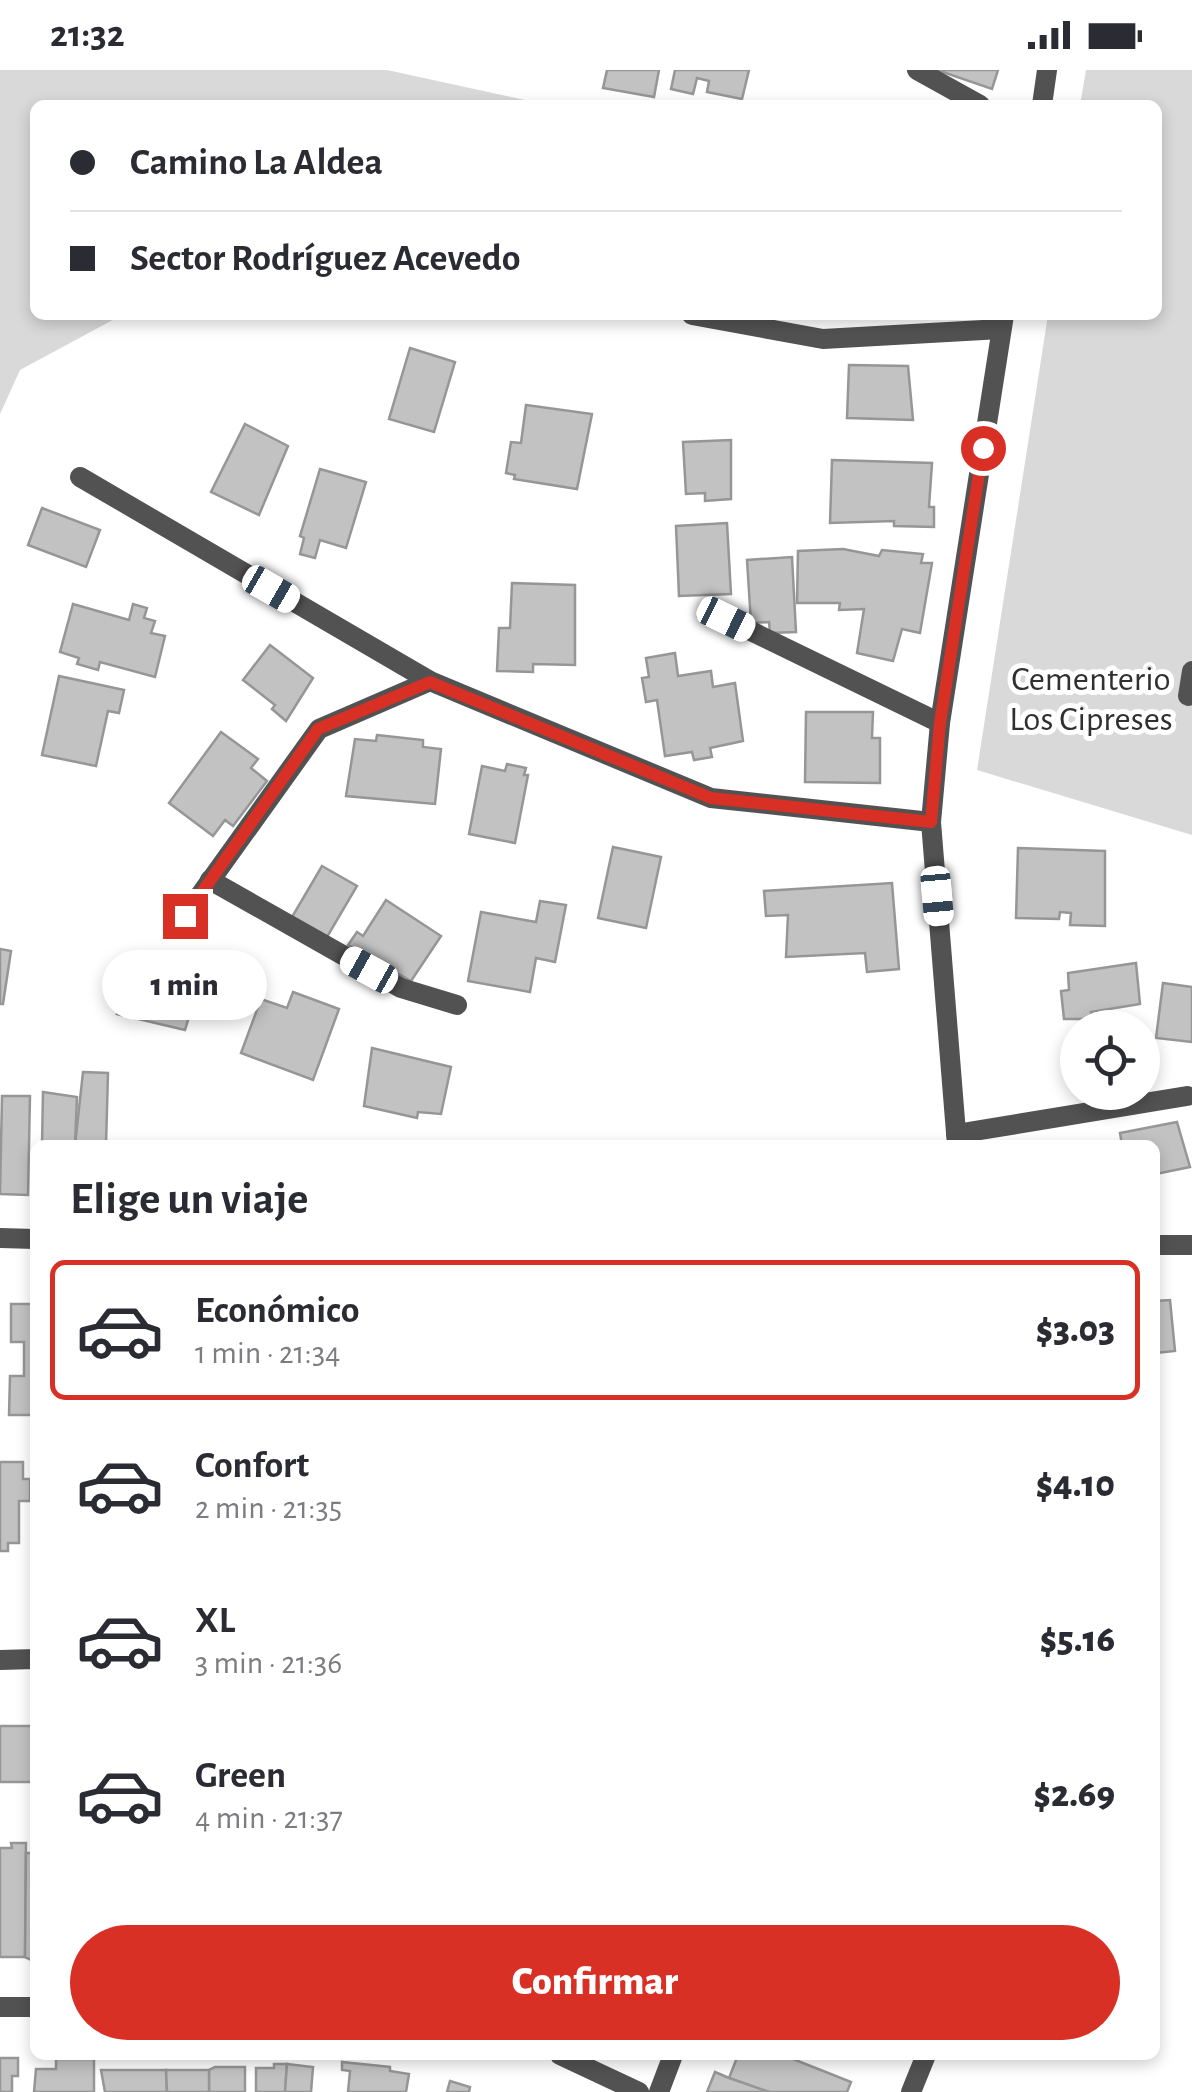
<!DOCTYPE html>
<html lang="es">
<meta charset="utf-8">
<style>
:root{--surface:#fff;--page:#f7f7f7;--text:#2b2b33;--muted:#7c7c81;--line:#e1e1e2;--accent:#d93025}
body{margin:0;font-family:"Alegreya Sans",sans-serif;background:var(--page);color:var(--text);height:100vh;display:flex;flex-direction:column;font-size:38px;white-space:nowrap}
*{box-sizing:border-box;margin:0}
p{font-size:32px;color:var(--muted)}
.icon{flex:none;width:55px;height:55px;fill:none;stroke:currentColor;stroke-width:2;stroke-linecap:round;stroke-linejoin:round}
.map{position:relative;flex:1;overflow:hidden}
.details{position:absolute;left:30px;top:1070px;width:1130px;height:920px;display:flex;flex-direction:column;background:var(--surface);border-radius:15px;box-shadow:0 5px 15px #0003}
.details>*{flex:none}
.banner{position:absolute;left:30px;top:30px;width:1132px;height:220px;border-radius:15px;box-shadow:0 5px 15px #0003;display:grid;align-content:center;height:220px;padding:0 40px;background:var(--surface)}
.fabs{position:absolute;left:1060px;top:940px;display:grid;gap:20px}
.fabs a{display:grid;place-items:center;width:100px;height:100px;border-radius:50%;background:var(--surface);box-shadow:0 5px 15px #0003;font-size:50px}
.end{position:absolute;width:45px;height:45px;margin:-22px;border:12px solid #d93025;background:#fff;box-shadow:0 0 0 5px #fff}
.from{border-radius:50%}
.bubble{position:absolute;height:70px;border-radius:35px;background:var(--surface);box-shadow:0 5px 15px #0003;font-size:32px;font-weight:800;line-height:70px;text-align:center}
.car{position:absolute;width:30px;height:60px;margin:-30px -15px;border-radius:12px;box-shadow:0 0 8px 2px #0007;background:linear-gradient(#fff 24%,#345 0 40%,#fff 0 76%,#345 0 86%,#fff 0)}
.banner b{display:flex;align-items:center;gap:35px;height:95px;font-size:38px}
.banner b+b{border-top:2px solid var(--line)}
.banner i{width:25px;height:25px;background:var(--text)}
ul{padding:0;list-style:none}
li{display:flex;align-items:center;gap:30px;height:140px;margin:0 20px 15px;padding:0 20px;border:5px solid transparent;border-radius:15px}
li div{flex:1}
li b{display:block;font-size:38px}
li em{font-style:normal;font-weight:800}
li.on{border-color:var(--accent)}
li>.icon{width:90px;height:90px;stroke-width:1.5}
h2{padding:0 40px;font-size:45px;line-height:120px}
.cta{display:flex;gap:20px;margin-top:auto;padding:20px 40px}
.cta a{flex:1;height:115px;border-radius:60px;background:var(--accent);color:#fff;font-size:40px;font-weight:800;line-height:115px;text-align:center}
.status{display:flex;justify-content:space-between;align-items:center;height:70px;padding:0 50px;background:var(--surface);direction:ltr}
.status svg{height:28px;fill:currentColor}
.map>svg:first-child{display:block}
.green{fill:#d9d9d9}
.building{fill:#c2c2c2;stroke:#969696;stroke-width:2.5}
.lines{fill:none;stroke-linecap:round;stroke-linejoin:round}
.service{stroke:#525252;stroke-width:20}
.minor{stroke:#525252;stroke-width:20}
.tertiary{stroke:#525252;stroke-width:20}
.route{stroke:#d93025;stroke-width:12}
.labels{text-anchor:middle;stroke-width:10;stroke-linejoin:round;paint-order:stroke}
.park-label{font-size:35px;fill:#303030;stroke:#fff}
</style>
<div class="status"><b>21:32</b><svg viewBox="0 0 49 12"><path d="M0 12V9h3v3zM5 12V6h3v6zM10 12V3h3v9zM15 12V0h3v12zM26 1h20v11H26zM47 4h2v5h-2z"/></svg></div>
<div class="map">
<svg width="1192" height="2022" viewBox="0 0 1192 2022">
<rect width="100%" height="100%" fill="#fff"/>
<!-- green -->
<g class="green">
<path d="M0,0H387L548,35H35V245H122L20,300L0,344Z"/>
<path d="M1086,0H1192V765L977,700L1048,245H1158V35H1080Z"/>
</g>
<!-- building -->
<g class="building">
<path d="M607,0H659L654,27L603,18Z"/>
<path d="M675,0H749L742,29L707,22L709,11L697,8L693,24L671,19Z"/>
<path d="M937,0H998L992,19Z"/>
<path d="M410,278L455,292L434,362L389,349Z"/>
<path d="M849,295L908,296L913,350L847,348Z"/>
<path d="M526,335L592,344L577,419L514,409L515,405L506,403L511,372L521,373Z"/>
<path d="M245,354L288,376L259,445L211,422Z"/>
<path d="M731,370V429L705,431V423L686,424L683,372Z"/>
<path d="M832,390L932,393L929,437H934V457L894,456V451L830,453Z"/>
<path d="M320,399L366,412L346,478L320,470L315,488L300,484L304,468L300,466Z"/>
<path d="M42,438L100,460L86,497L28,475Z"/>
<path d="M727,453L731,524L679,526L676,456Z"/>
<path d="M843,479L879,486L882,480L923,484L921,493H932L920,563L902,559L893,591L857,583L864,539L839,540L840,533H797L798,481Z"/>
<path d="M792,487L796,562L770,563L769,552L751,553L747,490Z"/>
<path d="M512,513L575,515V595L533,594V602L497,601L499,558H510Z"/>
<path d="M73,534L129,550L133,534L147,538L144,548L155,551L151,563L165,566L155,607L100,592L98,600L77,594L79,588L60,582Z"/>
<path d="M270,575L313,608L286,651L272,639L275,635L243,610Z"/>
<path d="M675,583L678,606L711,601L713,617L735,613L743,671L710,678L712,687L694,690L692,682L665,686L657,630L646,632L642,608L649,607L646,588Z"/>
<path d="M59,606L124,620L119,643L108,641L96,696L42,685Z"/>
<path d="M806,642H873L872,668H880V713L805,712Z"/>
<path d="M221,662L258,689L251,698L267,711L233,756L225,750L213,766L169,733Z"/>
<path d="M377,665L423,670V677L441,679L435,734L346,726L355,669L376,671Z"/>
<path d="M507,694L526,698L524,705H528L515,773L469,764L482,696L505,701Z"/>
<path d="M613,777L661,787L646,858L598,848Z"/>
<path d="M1018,778L1105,781V856L1070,855L1071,843L1060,842L1059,849L1016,848Z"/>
<path d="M322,796L357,816L327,867L292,847Z"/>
<path d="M892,813L899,899L867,902L865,883L786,887L788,845L766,846L764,821Z"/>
<path d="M386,830L441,866L411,911L348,875L357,862L363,866Z"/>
<path d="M540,831L566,835L555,892L536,888L530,922L468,911L481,842L536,852Z"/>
<path d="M0,879L11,881L3,934H0Z"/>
<path d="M1136,893L1140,934L1091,942L1092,949H1064L1061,921L1069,920L1068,903Z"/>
<path d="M132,898L198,918L185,960L117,944Z"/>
<path d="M1163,913L1192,917V972L1156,968Z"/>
<path d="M293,922L339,939L313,1010L241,983L261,929L287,938Z"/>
<path d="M372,978L451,997L441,1044L418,1042L417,1048L364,1036Z"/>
<path d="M83,1002L108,1003L106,1075H75Z"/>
<path d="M43,1022L77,1027L75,1075H42Z"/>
<path d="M2,1026H30L28,1125L0,1124Z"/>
<path d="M1177,1052L1190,1097L1156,1104L1155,1075H1122L1120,1063Z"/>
<path d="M1170,1230L1175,1281L1155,1283V1231Z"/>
<path d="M11,1234H35V1345H9L10,1306H24V1272H11Z"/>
<path d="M0,1392H23V1409H30V1431H19V1473H8V1481H0Z"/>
<rect x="0" y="1656" width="35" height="56"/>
<path d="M11,1773H26L25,1887H0V1778H12Z"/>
<path d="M26,1783H35L33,1891L25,1887Z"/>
<path d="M738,1985H783L851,2012L847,2022H769L729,2008Z"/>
<path d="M0,1988H18V2006H12V2022H0Z"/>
<path d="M56,1989H94V2022H34L36,1999H56Z"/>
<path d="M342,1992L390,1997V2001L409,2004L406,2022H348L350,2001L342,2000Z"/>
<path d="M274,1994H287L285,2022H256V1998H274Z"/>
<path d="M287,1994L313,1997L311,2022H285Z"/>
<path d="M215,1997H245V2022H209V2000Z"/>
<path d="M101,2000H166L167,2022H105Z"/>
<path d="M166,2000H209V2022H167Z"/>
<path d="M715,2002L729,2008L769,2022H707Z"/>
<path d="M450,2011L470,2017L469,2022H447Z"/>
</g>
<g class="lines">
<!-- service -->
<g class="service">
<path d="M1188,626L1192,601"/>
<path d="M210,810L401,918L457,935"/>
</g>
<!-- minor -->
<g class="minor">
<path d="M917,0L980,35"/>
<path d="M692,245L823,269L1001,259"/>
<path d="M80,407L430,611L711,728L931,752"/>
<path d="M726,549L940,653"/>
<path d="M185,846L319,659L430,611"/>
<path d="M956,1064L1187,1026"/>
<path d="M0,1168L35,1169"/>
<path d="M1155,1175H1192"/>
<path d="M0,1590L35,1589"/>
<path d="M0,1937H35"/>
<path d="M560,1985L639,2022"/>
<path d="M659,2022L673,1985"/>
</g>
<!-- tertiary -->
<g class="tertiary">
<path d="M1042,35L1047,0"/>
<path d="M957,1075L931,752L940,653L1004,245"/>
<path d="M911,2022L926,1985"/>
</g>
</g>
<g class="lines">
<!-- route -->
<path class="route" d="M185,846L318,659L430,612L711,728L931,752L940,653L983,378"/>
</g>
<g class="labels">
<!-- park labels -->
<g class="park-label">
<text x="1091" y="620">Cementerio<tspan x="1091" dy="40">Los Cipreses</tspan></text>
</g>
</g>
</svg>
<div class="fabs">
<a><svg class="icon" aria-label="locate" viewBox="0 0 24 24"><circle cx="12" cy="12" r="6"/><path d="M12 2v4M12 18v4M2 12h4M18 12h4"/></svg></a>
</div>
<i class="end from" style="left:983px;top:378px"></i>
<i class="end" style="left:185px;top:846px"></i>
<div class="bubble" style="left:102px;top:880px;width:165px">1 min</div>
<i class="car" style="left:271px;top:519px;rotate:120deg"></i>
<i class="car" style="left:726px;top:549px;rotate:116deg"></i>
<i class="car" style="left:937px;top:826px;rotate:175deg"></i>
<i class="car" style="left:369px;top:900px;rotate:299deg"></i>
<div class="banner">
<b><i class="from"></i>Camino La Aldea</b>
<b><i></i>Sector Rodríguez Acevedo</b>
</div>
<section class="details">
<h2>Elige un viaje</h2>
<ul>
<li class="on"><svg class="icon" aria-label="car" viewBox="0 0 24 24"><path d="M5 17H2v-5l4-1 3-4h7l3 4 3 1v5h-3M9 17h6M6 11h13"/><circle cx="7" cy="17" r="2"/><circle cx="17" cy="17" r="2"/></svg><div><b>Económico</b><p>1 min · 21:34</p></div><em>$3.03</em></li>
<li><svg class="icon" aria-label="car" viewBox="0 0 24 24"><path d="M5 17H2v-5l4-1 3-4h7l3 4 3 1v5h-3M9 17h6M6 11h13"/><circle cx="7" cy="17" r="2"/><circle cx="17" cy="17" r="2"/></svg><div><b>Confort</b><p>2 min · 21:35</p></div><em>$4.10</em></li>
<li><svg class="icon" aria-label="car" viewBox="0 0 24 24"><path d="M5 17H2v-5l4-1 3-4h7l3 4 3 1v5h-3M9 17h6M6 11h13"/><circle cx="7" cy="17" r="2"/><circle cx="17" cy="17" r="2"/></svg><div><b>XL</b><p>3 min · 21:36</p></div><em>$5.16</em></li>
<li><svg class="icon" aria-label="car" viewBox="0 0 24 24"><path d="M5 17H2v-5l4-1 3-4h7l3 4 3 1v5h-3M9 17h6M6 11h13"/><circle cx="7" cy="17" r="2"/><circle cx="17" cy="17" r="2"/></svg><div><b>Green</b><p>4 min · 21:37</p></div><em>$2.69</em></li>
</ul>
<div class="cta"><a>Confirmar</a></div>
</section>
</div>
